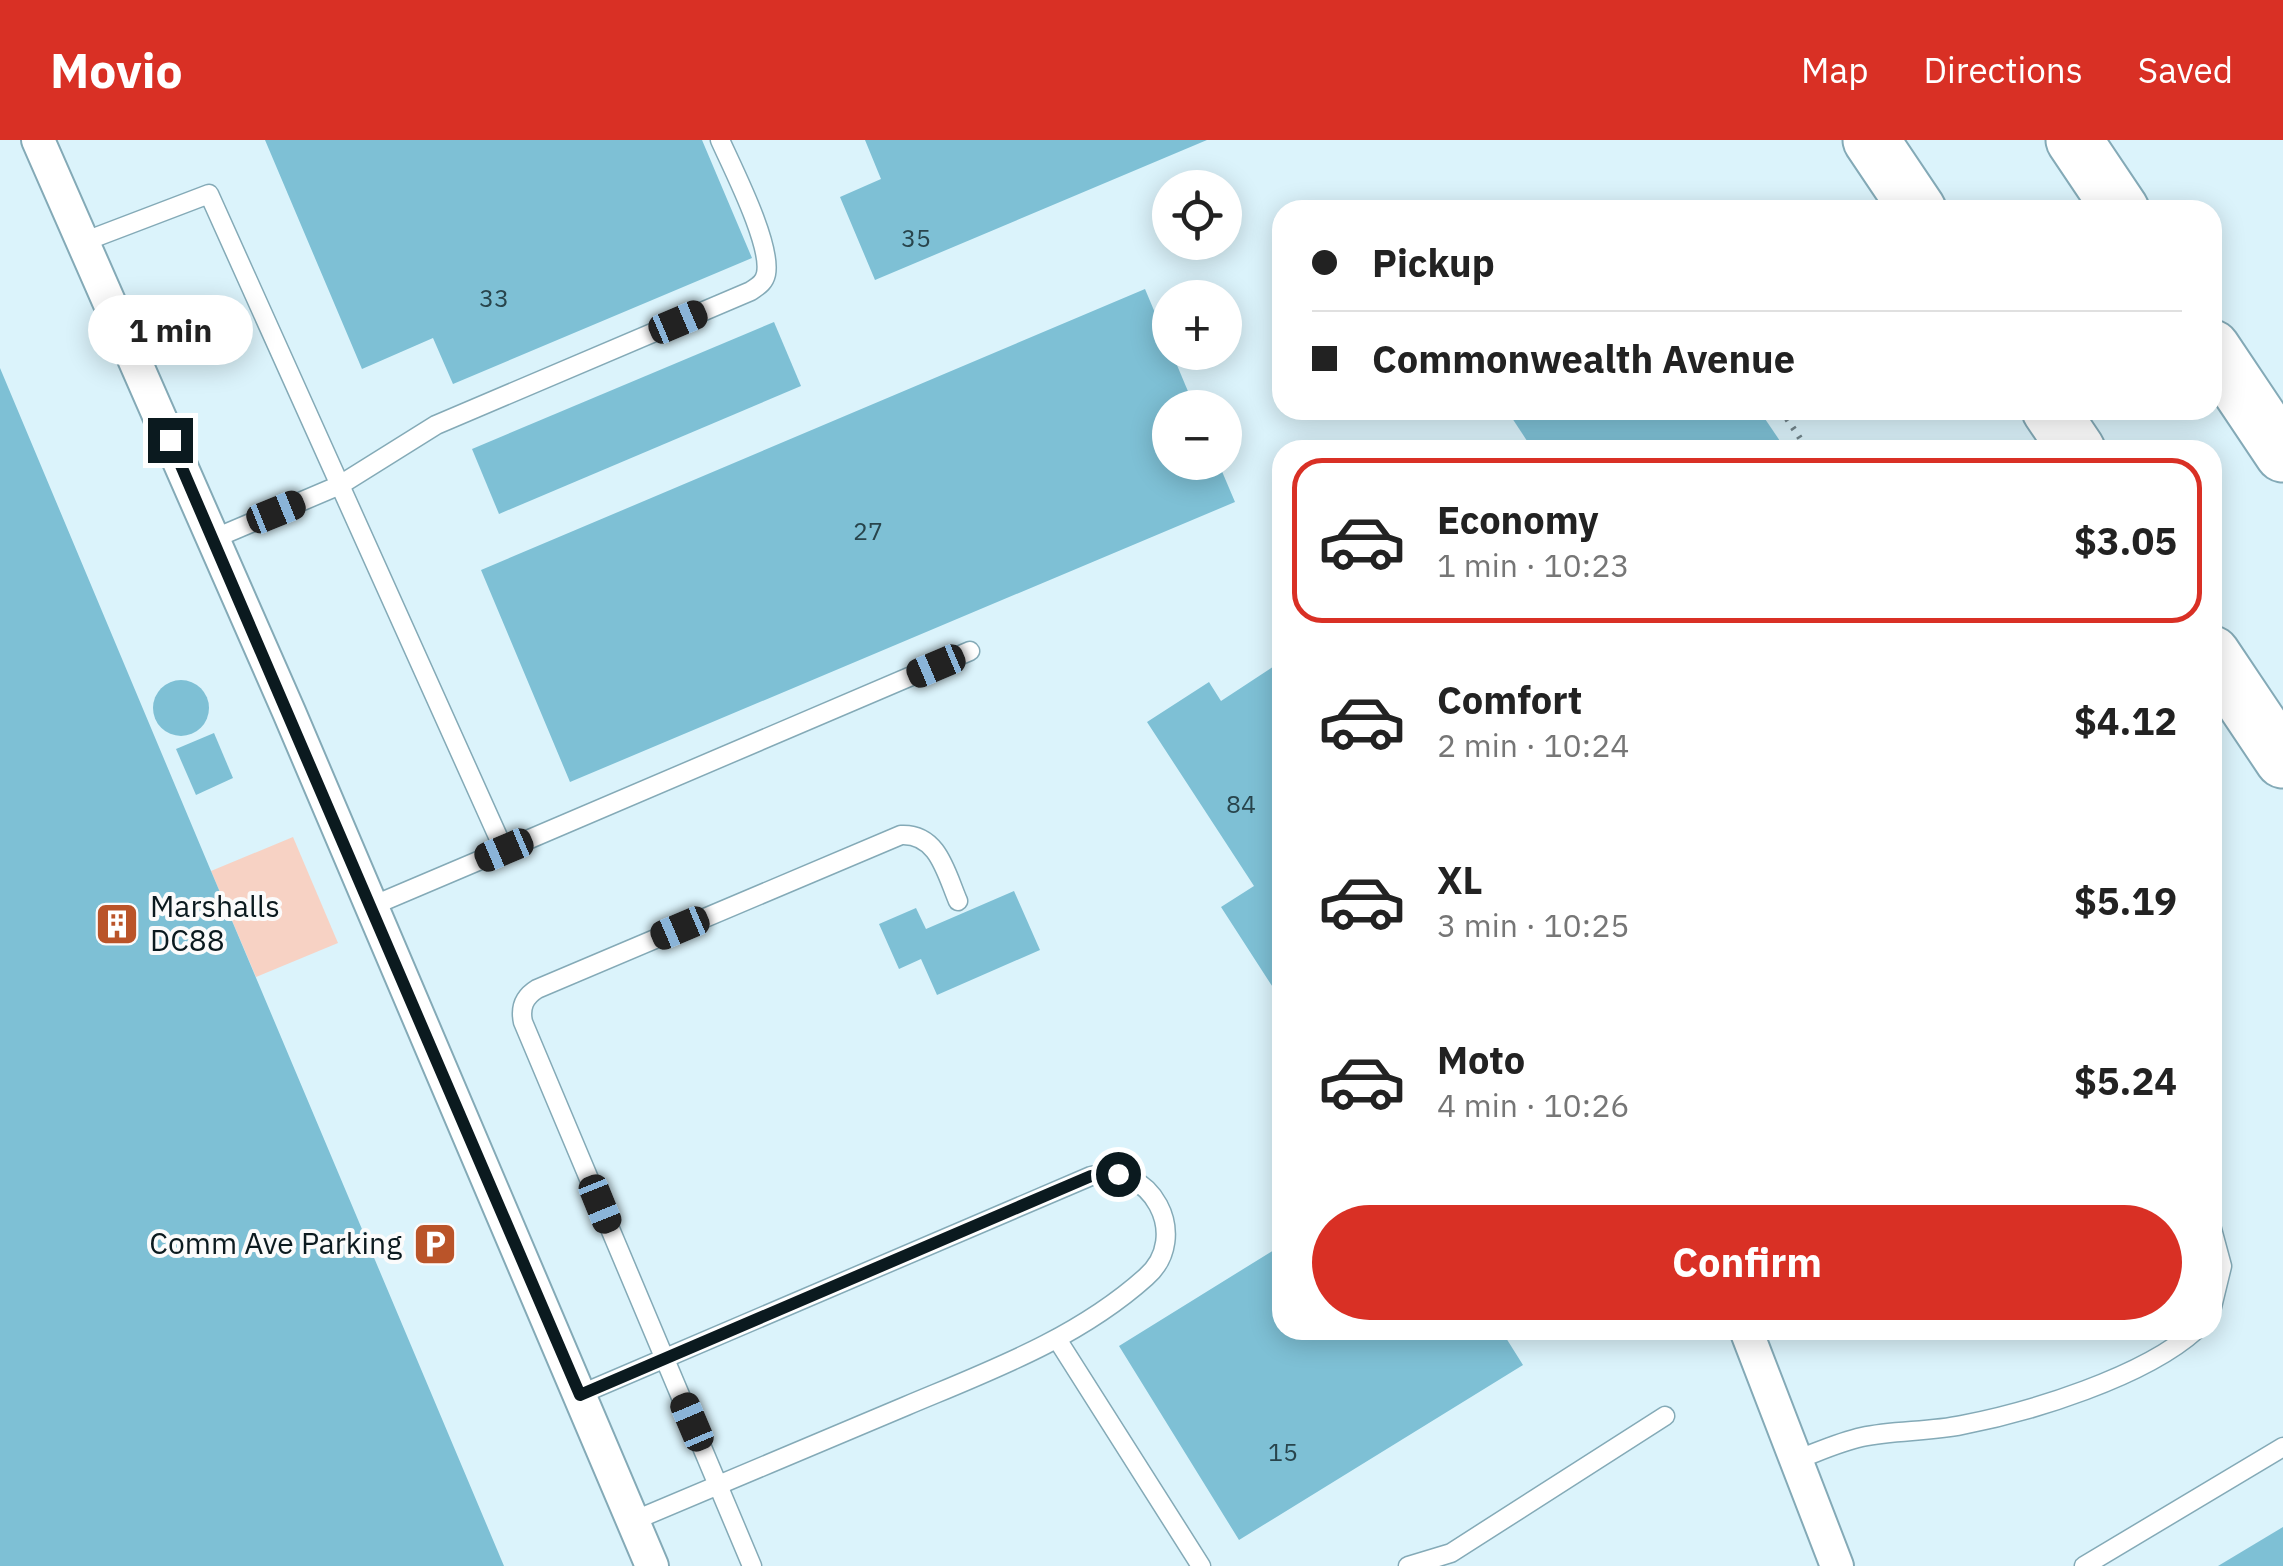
<!DOCTYPE html>
<meta charset="utf-8">
<style>
:root{--surface:#fff;--page:#f2f2f2;--text:#222;--muted:#767676;--line:#e0e0e0;--accent:#d93025}
body{margin:0;font-family:"IBM Plex Sans",sans-serif;background:var(--page);color:var(--text);height:100vh;display:flex;flex-direction:column;font-size:38px;white-space:nowrap}
*{box-sizing:border-box;margin:0}
p{font-size:32px;color:var(--muted)}
.icon{flex:none;width:55px;height:55px;fill:none;stroke:currentColor;stroke-width:2;stroke-linecap:round;stroke-linejoin:round}
.map{position:relative;flex:1;overflow:hidden}
.drawer{position:absolute;left:1272px;top:300px;width:950px;height:900px;display:flex;flex-direction:column;background:var(--surface);border-radius:30px;box-shadow:0 5px 25px #0003}
.drawer>*{flex:none}
.guide{position:absolute;left:1272px;top:60px;width:950px;height:220px;border-radius:30px;box-shadow:0 5px 25px #0003;display:grid;align-content:center;height:220px;padding:0 40px;background:var(--surface)}
.tools{position:absolute;left:1152px;top:30px;display:grid;gap:20px}
.tools a{display:grid;place-items:center;width:90px;height:90px;border-radius:50%;background:var(--surface);box-shadow:0 5px 25px #0003;font-size:50px}
.end{position:absolute;width:45px;height:45px;margin:-22px;border:12px solid #0b1a1f;background:#fff;box-shadow:0 0 0 5px #fff}
.from{border-radius:50%}
.bubble{position:absolute;height:70px;border-radius:35px;background:var(--surface);box-shadow:0 5px 25px #0003;font-size:32px;font-weight:700;line-height:70px;text-align:center}
.car{position:absolute;width:30px;height:60px;margin:-30px -15px;border-radius:12px;box-shadow:0 0 8px 2px #0007;background:linear-gradient(#222 24%,#8ab4d8 0 40%,#222 0 76%,#8ab4d8 0 86%,#222 0)}
.guide b{display:flex;align-items:center;gap:35px;height:95px;font-size:38px}
.guide b+b{border-top:2px solid var(--line)}
.guide i{width:25px;height:25px;background:var(--text)}
ul{padding:18px 0 0;list-style:none}
li{display:flex;align-items:center;gap:30px;height:165px;margin:0 20px 15px;padding:0 20px;border:5px solid transparent;border-radius:30px}
li div{flex:1}
li b{display:block;font-size:38px}
li em{font-style:normal;font-weight:700}
li.selected{border-color:var(--accent)}
li>.icon{width:90px;height:90px;stroke-width:1.5}
.cta{display:flex;gap:20px;margin-top:auto;padding:20px 40px}
.cta a{flex:1;height:115px;border-radius:60px;background:var(--accent);color:#fff;font-size:40px;font-weight:700;line-height:115px;text-align:center}
header{display:flex;align-items:center;gap:60px;box-sizing:border-box;height:140px;padding:0 50px;background:var(--accent);color:#fff}
header strong{font-size:48px}
nav{display:flex;gap:55px;margin-inline-start:auto;font-size:35px}
.map>svg:first-child{display:block}
.green{fill:#f7d2c4}
.building{fill:#7ec0d5}
.lines{fill:none;stroke-linecap:round;stroke-linejoin:round}
.lane-casing{stroke:#84aab7;stroke-width:21}
.street-casing{stroke:#84aab7;stroke-width:36}
.highway-casing{stroke:#84aab7;stroke-width:59}
.path{stroke:#72858c;stroke-width:6;stroke-dasharray:2.5 8;stroke-linecap:butt}
.lane{stroke:#fff;stroke-width:18}
.street{stroke:#fff;stroke-width:32}
.highway{stroke:#fff;stroke-width:55}
.route{stroke:#0b1a1f;stroke-width:12}
.labels{text-anchor:middle;stroke-width:8;stroke-linejoin:round;paint-order:stroke}
.number-label{font-size:25px;fill:#28444c}
.poi-label{font-size:30px;fill:#0b1a1f;stroke:#fbfbfb;text-anchor:start}
</style>
<header>
<strong>Movio</strong>
<nav><a>Map</a><a>Directions</a><a>Saved</a></nav>
</header>
<div class="map">
<svg width="2283" height="1426" viewBox="0 0 2283 1426">
<rect width="100%" height="100%" fill="#dbf3fb"/>
<!-- green -->
<path class="green" d="M293,697L338,803L256,837L211,731Z"/>
<!-- building -->
<g class="building">
<path d="M265,0H702L752,118L453,244L433,198L362,229Z"/>
<path d="M865,0H1207L875,140L840,57L881,39Z"/>
<path d="M1145,149L1195,268H1170V322H1218L1235,362L570,642L481,430Z"/>
<path d="M774,182L801,246L499,374L472,309Z"/>
<path d="M0,228L211,731L504,1426H0Z"/>
<path d="M1524,270H1759L1786,310H1533L1512,278Z"/>
<path d="M1282,521V844L1274,849L1221,767L1254,746L1147,582L1209,542L1221,561Z"/>
<circle cx="181" cy="568" r="28"/>
<path d="M214,593L233,638L196,655L176,609Z"/>
<path d="M1014,751L1040,810L937,855L921,819L899,829L879,784L916,768L926,789Z"/>
<path d="M1282,1105V1190H1501L1523,1225L1239,1400L1119,1206Z"/>
<path d="M2283,1387V1426H2218Z"/>
</g>
<g class="lines">
<!-- lane casing -->
<g class="lane-casing">
<g id="lane">
<path d="M83,102L209,54L504,710L372,766"/>
<path d="M213,399L340,345L436,285L751,151C758,146 764,143 766,134C772,105 733,29 720,0"/>
<path d="M504,710L970,511"/>
<path d="M2212,1089L2222,1126L2212,1167"/>
<path d="M1057,1199L1201,1426"/>
<path d="M579,1255L1091,1036C1151,1019 1192,1097 1146,1137C1077,1199 989,1231 906,1266C815,1304 724,1343 633,1381"/>
<path d="M1796,1320C1818,1312 1839,1302 1862,1297C1894,1290 1929,1292 1962,1285C2030,1272 2144,1237 2196,1190"/>
<path d="M752,1426L523,882C520,868 524,857 537,849L901,695C938,693 946,733 958,761"/>
<path d="M1408,1426L1451,1413L1665,1276"/>
<path d="M2084,1426L2283,1307"/>
</g>
</g>
<!-- street casing -->
<g class="street-casing">
<g id="street">
<path d="M38,0L289,572L652,1426"/>
<path d="M1746,1190L1837,1426"/>
</g>
</g>
<!-- highway casing -->
<g class="highway-casing">
<g id="highway">
<path d="M1871,0L1918,70"/>
<path d="M2074,0L2121,70"/>
<path d="M2212,208L2283,314"/>
<path d="M2050,270L2077,310"/>
<path d="M2212,514L2283,620"/>
</g>
</g>
<!-- path -->
<path class="path" d="M1781,270L1808,310"/>
<!-- lane -->
<use href="#lane" class="lane"/>
<!-- street -->
<use href="#street" class="street"/>
<!-- highway -->
<use href="#highway" class="highway"/>
</g>
<g class="lines">
<!-- route -->
<path class="route" d="M170,300L580,1255L1091,1036L1118,1034"/>
</g>
<!-- icons -->
<defs>
<g id="building-square" transform="scale(2.25)"><rect x="-9" y="-9" width="18" height="18" rx="4" fill="#ba5429" stroke="#fbfbfb"/><path d="M-4-6H4V6H1V3H-1V6H-4ZM-2.5-4.3h1.7v1.8h-1.7ZM.8-4.3h1.7v1.8H.8ZM-2.5-1h1.7V.8h-1.7ZM.8-1h1.7V.8H.8Z" fill="#fff"/></g>
<g id="parking-square" transform="scale(2.25)"><rect x="-9" y="-9" width="18" height="18" rx="4" fill="#ba5429" stroke="#fbfbfb"/><path d="M-3.5-5.5H1a3.5 3.5 0 0 1 0 7H-1V5.5H-3.5ZM-1-3.4V-.6H.8a1.4 1.4 0 0 0 0-2.8Z" fill="#fff"/></g>
</defs>
<g fill-rule="evenodd">
<use href="#building-square" x="117" y="784"/>
<use href="#parking-square" x="435" y="1104"/>
</g>
<g class="labels">
<!-- number labels -->
<g class="number-label">
<text x="916" y="107">35</text>
<text x="494" y="167">33</text>
<text x="868" y="400">27</text>
<text x="1241" y="673">84</text>
<text x="1283" y="1321">15</text>
</g>
<!-- poi labels -->
<g class="poi-label">
<text x="150" y="777">Marshalls<tspan x="150" dy="34">DC88</tspan></text>
<text x="402" y="1114" text-anchor="end">Comm Ave Parking</text>
</g>
</g>
</svg>
<div class="tools">
<a><svg class="icon" aria-label="locate" viewBox="0 0 24 24"><circle cx="12" cy="12" r="6"/><path d="M12 2v4M12 18v4M2 12h4M18 12h4"/></svg></a>
<a>+</a>
<a>−</a>
</div>
<i class="end from" style="left:1118px;top:1034px"></i>
<i class="end" style="left:170px;top:300px"></i>
<div class="bubble" style="left:88px;top:155px;width:165px">1 min</div>
<i class="car" style="left:678px;top:182px;rotate:67deg"></i>
<i class="car" style="left:276px;top:372px;rotate:68deg"></i>
<i class="car" style="left:936px;top:526px;rotate:247deg"></i>
<i class="car" style="left:504px;top:710px;rotate:247deg"></i>
<i class="car" style="left:680px;top:788px;rotate:247deg"></i>
<i class="car" style="left:600px;top:1064px;rotate:158deg"></i>
<i class="car" style="left:692px;top:1282px;rotate:337deg"></i>
<div class="guide">
<b><i class="from"></i>Pickup</b>
<b><i></i>Commonwealth Avenue</b>
</div>
<section class="drawer">
<ul>
<li class="selected"><svg class="icon" aria-label="car" viewBox="0 0 24 24"><path d="M5 17H2v-5l4-1 3-4h7l3 4 3 1v5h-3M9 17h6M6 11h13"/><circle cx="7" cy="17" r="2"/><circle cx="17" cy="17" r="2"/></svg><div><b>Economy</b><p>1 min · 10:23</p></div><em>$3.05</em></li>
<li><svg class="icon" aria-label="car" viewBox="0 0 24 24"><path d="M5 17H2v-5l4-1 3-4h7l3 4 3 1v5h-3M9 17h6M6 11h13"/><circle cx="7" cy="17" r="2"/><circle cx="17" cy="17" r="2"/></svg><div><b>Comfort</b><p>2 min · 10:24</p></div><em>$4.12</em></li>
<li><svg class="icon" aria-label="car" viewBox="0 0 24 24"><path d="M5 17H2v-5l4-1 3-4h7l3 4 3 1v5h-3M9 17h6M6 11h13"/><circle cx="7" cy="17" r="2"/><circle cx="17" cy="17" r="2"/></svg><div><b>XL</b><p>3 min · 10:25</p></div><em>$5.19</em></li>
<li><svg class="icon" aria-label="car" viewBox="0 0 24 24"><path d="M5 17H2v-5l4-1 3-4h7l3 4 3 1v5h-3M9 17h6M6 11h13"/><circle cx="7" cy="17" r="2"/><circle cx="17" cy="17" r="2"/></svg><div><b>Moto</b><p>4 min · 10:26</p></div><em>$5.24</em></li>
</ul>
<div class="cta"><a>Confirm</a></div>
</section>
</div>
